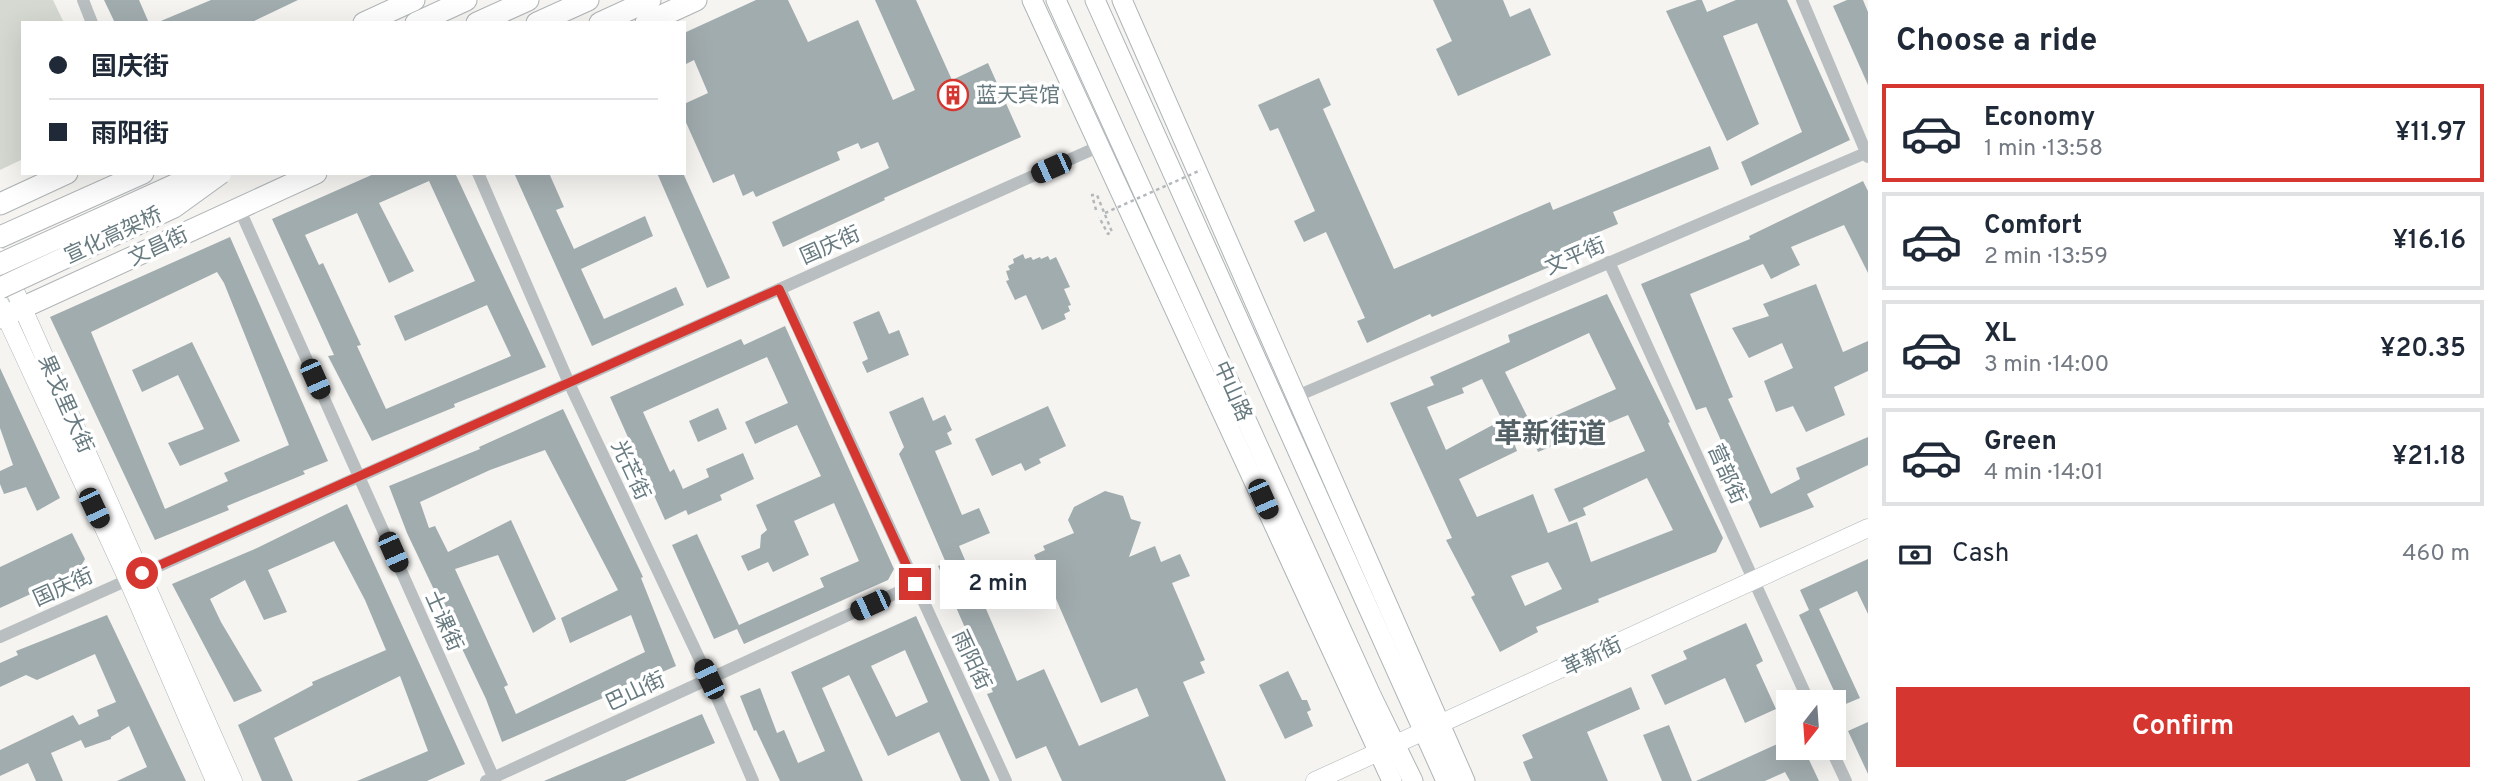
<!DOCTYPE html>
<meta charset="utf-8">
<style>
:root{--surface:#fff;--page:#f2f2f3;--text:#1f2937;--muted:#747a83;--line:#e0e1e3;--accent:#d63630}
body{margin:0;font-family:Overpass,"Noto Sans SC",sans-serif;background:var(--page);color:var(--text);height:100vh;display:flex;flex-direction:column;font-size:26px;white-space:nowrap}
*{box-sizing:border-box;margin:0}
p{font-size:23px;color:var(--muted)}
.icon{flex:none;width:38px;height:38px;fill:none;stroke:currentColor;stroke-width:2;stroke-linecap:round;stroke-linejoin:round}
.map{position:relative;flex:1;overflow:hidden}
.side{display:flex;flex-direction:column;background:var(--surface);width:630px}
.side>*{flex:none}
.top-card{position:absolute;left:21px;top:21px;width:665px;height:154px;border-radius:0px;box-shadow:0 7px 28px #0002;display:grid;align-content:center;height:154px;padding:0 28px;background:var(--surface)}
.needle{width:46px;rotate:197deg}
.fabs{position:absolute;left:1776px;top:690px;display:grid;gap:14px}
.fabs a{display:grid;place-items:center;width:70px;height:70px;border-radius:0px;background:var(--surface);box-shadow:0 7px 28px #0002;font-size:35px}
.end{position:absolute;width:32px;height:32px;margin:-16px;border:9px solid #d63630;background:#fff;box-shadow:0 0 0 4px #fff}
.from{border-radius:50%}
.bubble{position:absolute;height:49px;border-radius:0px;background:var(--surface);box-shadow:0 7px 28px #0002;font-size:23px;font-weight:600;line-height:49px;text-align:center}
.car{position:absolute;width:21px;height:42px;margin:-21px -10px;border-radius:9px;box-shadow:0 0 5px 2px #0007;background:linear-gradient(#222 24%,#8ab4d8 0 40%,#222 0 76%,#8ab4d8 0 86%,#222 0)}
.top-card b{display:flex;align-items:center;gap:24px;height:66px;font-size:26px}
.top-card b+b{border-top:2px solid var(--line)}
.top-card i{width:18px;height:18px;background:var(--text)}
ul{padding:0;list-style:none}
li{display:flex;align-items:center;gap:21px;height:98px;margin:0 14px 10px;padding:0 14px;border:4px solid var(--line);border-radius:0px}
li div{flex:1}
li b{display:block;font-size:26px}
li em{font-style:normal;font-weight:600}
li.active{border-color:var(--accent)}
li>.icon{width:63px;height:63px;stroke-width:1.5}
h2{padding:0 28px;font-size:32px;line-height:84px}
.pay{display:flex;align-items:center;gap:18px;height:77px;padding:0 28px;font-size:26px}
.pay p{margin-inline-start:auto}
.button{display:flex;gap:14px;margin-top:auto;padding:14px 28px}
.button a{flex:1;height:80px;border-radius:0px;background:var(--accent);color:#fff;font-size:28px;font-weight:600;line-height:80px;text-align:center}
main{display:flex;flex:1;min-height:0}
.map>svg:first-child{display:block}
.green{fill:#d5d9d1}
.building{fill:#a1acae;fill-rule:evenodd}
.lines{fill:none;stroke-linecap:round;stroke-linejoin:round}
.secondary-casing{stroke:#acb4b6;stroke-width:19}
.primary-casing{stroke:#adb4b6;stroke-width:21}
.trunk-casing{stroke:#afb4b6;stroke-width:23}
.path{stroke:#b4b8ba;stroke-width:2.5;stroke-dasharray:3.5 3.5;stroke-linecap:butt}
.tertiary{stroke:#b9bfc1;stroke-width:12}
.secondary{stroke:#fff;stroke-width:18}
.primary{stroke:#fff;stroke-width:19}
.trunk{stroke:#fff;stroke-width:21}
.trunk-bridge-casing{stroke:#afb4b6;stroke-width:23;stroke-linecap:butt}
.path-bridge{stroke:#b4b8ba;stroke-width:2.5;stroke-dasharray:3.5 3.5;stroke-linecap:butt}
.trunk-bridge{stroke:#fff;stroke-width:21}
.route{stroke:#d63630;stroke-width:9}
.labels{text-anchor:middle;stroke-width:7;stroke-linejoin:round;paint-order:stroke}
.poi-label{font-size:21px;fill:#667a80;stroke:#fff;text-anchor:start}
.street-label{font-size:21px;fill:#667a80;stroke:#fff}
.district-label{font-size:28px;font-weight:bold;fill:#536166;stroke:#fff}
</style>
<main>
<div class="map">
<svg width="1868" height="781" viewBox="0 0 1868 781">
<rect width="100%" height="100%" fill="#f5f4f1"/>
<!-- green -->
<path class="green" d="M0,0H53L64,23H23V159L0,170Z"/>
<!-- building -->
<g class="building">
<path d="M104,0H139L149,23H115Z"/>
<path d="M211,0H298L250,23H156Z"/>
<path d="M756,0H788L808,42L858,20L893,100L915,90L875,0H916L952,80L988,63L1021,137L884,198L885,200L783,247L772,222L889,168L878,142L861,149L858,143L837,152L840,160L756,197L753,191L743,196L734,174L713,183L684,118V104L708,93L694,60L684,65V33Z"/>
<path d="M1433,0H1503L1510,17L1530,8L1551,55L1458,96L1436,49L1452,41Z"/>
<path d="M1697,0H1702L1707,12L1736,0H1787L1850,140L1751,186L1741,162L1802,132L1757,23L1723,36L1759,124L1727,141L1666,11Z"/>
<path d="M1847,0H1863L1868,12V85L1833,6Z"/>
<path d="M1319,78L1331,105L1323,109L1394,269L1550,202L1553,210L1710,146L1719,169L1613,212L1618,224L1568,245L1573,257L1432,317L1430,314L1367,343L1357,321L1365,318L1326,232L1304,242L1294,221L1315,211L1278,128L1270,131L1258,105Z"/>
<path d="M376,173H455L546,367L454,404L455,407L372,441L328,356L334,355L272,219ZM429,181L475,281L394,316L405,341L487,305L511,356L386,409L357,346L361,345L323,263L319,265L305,235L357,213L389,283L414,271L379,203Z"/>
<path d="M514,173H549L564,207L556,210L574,249L645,216L653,236L581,269L604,319L676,287L684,305L592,346Z"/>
<path d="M657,173H683L730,278L707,288Z"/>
<path d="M1863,181L1868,191V273L1844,225L1791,247L1800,265L1771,279L1763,264L1690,294L1733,397L1728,399L1771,494L1800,479L1796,468L1868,437V465L1807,494L1814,507L1760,528L1706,407L1696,410L1641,284L1750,239L1749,236Z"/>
<path d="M230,237L328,461L303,471L305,474L227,506L229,510L155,540L50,317ZM217,272L224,283L289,445L224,473L228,481L165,509L91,332Z"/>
<path d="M1023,254L1025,259L1031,257L1033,260L1040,257L1041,259L1048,256L1050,260L1056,257L1070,287L1064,289L1071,305L1068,306L1070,311L1064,314L1066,319L1042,330L1026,295L1015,300L1006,281L1009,280L1006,271L1010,270L1008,266L1014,263L1013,259Z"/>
<path d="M1816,284L1843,352L1868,341V371L1834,387L1845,415L1806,432L1793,406L1776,412L1764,381L1793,368L1782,343L1749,358L1732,328L1769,316L1763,304Z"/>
<path d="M1607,294L1670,422L1668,423L1723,538L1716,552L1598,599L1599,602L1536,627L1538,632L1500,652L1471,597L1475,595L1446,540L1452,538L1390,403L1434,385L1430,377L1510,342L1508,335ZM1589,333L1616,389L1532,426L1505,372ZM1482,379L1502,420L1446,450L1427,407L1464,393L1462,388ZM1628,415L1645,451L1554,489L1569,522L1586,515L1583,508L1647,478L1673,530L1591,562L1577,522L1548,533L1533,494L1477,517L1459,479L1517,451L1511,435L1531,427L1528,428L1538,452ZM1548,562L1562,589L1525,606L1511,576Z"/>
<path d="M879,311L889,334L899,330L909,355L867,373L862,362L868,359L853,322Z"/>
<path d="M785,326L894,569L888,580L744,644L737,629L714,639L672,545L697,534L739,625L824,587L820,578L859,561L834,503L794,521L809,555L773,572L768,562L748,571L741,556L760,548L761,535L767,530L756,505L821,476L797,425L755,444L745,422L788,403L767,357L643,412L670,472L674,469L683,489L709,477L706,469L743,453L754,479L720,495L722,500L688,515L686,510L665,520L610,397L741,339L744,345Z"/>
<path d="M192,342L240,441L180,466L168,443L204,429L178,375L142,392L132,370Z"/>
<path d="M0,368L60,498L37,511L26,487L4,494L0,484V471L13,465L0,428Z"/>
<path d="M923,397L933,421L945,415L952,430L947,433L952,444L935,451L962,515L979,508L990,533L959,546L1017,681L1044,669L1079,746L1149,716L1137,688L1101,703L1050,585L1037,591L1025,564L1036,560L1034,555L1045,550L1043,546L1074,533L1068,520L1074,507L1105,491L1123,496L1131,519L1141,522L1129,557L1155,546L1161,562L1180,554L1190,576L1172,583L1205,660L1200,662L1205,673L1183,682L1226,781H1062L1046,746L1016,759L987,694L993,692L938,566L946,563L899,454L904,447L889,412Z"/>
<path d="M1048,406L1066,446L1039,459L1041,463L1025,471L1021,463L992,476L975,439Z"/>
<path d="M718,408L727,429L698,442L689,421Z"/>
<path d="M563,409L643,577L641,578L676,666L502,742L486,699L407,533L389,486L480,449L479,447ZM545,450L618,590L561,618L570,643L631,615L645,652L516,714L504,687L508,685L455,569L498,555L533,633L556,619L511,520L448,552L435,526L429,528L420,502L490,470Z"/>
<path d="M347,504L465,764L427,781H357L428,751L400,676L274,738L293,781H262L238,725L313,685L312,682L386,650L365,600L334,541L268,570L287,612L264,620L245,580L210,599L221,622L262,691L234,702L172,584L257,548Z"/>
<path d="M72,533L85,559L77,573L0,608V567Z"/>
<path d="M1868,559V614L1857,591L1819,609L1860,698L1841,706L1799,615L1809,610L1800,590Z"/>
<path d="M107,615L186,781H117L147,767L129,726L111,737V739L85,748L81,740L51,753L63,781H36L28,763L0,776V750L73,715L79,725L99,716L97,710L116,702L95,654L37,680L26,675L0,687V663L18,655L16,651Z"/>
<path d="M916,616L990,781H961L939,732L888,756L849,675L822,688L863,781H780L756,730L754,731L740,696L760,688L777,733L784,730L798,763L825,751L791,672ZM905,650L928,702L896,717L871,666Z"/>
<path d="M1746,623L1763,661L1756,665L1776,709L1745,723L1725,678L1665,705L1651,675L1687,659L1683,651Z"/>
<path d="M1288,671L1302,700H1307L1311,710L1307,712L1313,726L1285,739L1259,685Z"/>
<path d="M1631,687L1640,709L1587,732L1608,781H1531L1523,762L1533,758L1522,735Z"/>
<path d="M702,714L715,743L625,781H544Z"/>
<path d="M1868,722V774L1848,731Z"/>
<path d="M1669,725L1692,781H1662L1643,735Z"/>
<path d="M1788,739V747H1803L1819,781H1790L1785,772L1765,781H1696Z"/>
</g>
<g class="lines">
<!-- secondary casing -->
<g class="secondary-casing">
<g id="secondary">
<path d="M0,257L233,781"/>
<path d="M0,304L128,580L215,781"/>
<path d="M1315,781L1868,528"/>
</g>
</g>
<!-- primary casing -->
<g class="primary-casing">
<g id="primary">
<path d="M1032,0L1392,781"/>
<path d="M1056,0L1371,695L1413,781"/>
<path d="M1095,0L1446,781"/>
<path d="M1122,0L1465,781"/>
</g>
</g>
<!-- trunk casing -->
<g class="trunk-casing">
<g id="trunk">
<path d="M364,23L414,0"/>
<path d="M416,23L466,0"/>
<path d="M477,23L528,0"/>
<path d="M537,23L588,0"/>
<path d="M600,23L650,0"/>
<path d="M646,23L696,0"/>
<path d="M0,204L67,173"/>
<path d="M0,237L143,173"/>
<path d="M0,318L316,173"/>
</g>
</g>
<!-- path -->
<path class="path" d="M1096,210L1092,195H1097L1112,232L1108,234L1099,217"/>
<!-- tertiary -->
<g class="tertiary">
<path d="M83,0L92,23"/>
<path d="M1802,0L1868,157"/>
<path d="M478,173L569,383L709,679L753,781"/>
<path d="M239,208L495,781"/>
<path d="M1609,262L1809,702"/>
<path d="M780,289L1006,781"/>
<path d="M1297,396L1868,152"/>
<path d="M0,637L1100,146"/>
<path d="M1830,747L1846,781"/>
<path d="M486,781L916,584"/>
</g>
<!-- secondary -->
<use href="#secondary" class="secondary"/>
<!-- primary -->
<use href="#primary" class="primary"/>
<!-- trunk -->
<use href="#trunk" class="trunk"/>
<!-- trunk-bridge casing -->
<g class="trunk-bridge-casing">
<g id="trunk-bridge">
<path d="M0,264L201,173"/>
<path d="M0,288L174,207L221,173"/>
</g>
</g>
<!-- path-bridge -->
<path class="path-bridge" d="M1105,213L1201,170"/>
<!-- trunk-bridge -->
<use href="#trunk-bridge" class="trunk-bridge"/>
</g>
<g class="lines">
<!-- route -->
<path class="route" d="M142,573L779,289L915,584"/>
</g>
<!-- icons -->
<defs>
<g id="building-ring" transform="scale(1.575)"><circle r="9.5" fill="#fff" stroke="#d63630" stroke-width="1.5"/><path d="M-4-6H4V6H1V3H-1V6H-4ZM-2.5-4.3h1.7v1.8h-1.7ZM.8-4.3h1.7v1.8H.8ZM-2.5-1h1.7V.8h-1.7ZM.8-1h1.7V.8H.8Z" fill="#d63630"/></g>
</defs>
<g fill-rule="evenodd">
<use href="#building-ring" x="953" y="95"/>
</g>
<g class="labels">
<!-- poi labels -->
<g class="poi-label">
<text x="976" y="102">蓝天宾馆</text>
</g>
<!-- street labels -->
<g class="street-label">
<text transform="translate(113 235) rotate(-25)" y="7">宣化高架桥</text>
<text transform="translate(830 245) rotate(-24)" y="7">国庆街</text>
<text transform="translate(158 246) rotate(-25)" y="7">文昌街</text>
<text transform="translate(1575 256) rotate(-23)" y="7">文平街</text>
<text transform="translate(1233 391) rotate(66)" y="7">中山路</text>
<text transform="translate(66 404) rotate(66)" y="7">果戈里大街</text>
<text transform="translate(631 470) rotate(65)" y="7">光芒街</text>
<text transform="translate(1727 474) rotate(66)" y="7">营部街</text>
<text transform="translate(63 587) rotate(-24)" y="7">国庆街</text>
<text transform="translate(444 621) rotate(66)" y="7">士课街</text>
<text transform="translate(1592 656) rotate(-25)" y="7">革新街</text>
<text transform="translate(972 660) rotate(65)" y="7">雨阳街</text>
<text transform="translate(635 691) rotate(-25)" y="7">巴山街</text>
</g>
<!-- district labels -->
<g class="district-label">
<text x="1550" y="443">革新街道</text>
</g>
</g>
</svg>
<div class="fabs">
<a><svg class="needle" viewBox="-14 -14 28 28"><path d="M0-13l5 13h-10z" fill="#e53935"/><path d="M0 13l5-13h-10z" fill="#747a83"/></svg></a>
</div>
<i class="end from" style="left:142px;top:573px"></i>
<i class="end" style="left:915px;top:584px"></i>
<div class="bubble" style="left:940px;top:560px;width:116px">2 min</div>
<i class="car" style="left:1051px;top:168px;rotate:246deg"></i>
<i class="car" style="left:315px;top:379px;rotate:156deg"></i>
<i class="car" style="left:1263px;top:499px;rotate:156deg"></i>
<i class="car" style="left:94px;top:508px;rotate:155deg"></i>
<i class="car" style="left:393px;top:552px;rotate:156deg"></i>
<i class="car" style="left:870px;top:605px;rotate:245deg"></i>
<i class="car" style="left:709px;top:679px;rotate:335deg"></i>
<div class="top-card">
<b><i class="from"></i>国庆街</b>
<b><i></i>雨阳街</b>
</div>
</div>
<section class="side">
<h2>Choose a ride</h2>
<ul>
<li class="active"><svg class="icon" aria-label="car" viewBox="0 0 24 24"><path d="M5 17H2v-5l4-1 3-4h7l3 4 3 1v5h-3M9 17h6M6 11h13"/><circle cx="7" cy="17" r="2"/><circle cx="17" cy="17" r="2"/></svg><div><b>Economy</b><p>1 min · 13:58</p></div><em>¥11.97</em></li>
<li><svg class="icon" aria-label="car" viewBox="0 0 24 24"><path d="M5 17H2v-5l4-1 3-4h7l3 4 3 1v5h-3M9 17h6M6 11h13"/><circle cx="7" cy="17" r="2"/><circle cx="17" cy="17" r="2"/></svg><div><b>Comfort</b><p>2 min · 13:59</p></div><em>¥16.16</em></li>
<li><svg class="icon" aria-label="car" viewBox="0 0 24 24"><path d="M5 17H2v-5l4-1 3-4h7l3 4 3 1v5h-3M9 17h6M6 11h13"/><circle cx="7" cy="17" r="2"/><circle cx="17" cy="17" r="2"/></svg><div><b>XL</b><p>3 min · 14:00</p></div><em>¥20.35</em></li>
<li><svg class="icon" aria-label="car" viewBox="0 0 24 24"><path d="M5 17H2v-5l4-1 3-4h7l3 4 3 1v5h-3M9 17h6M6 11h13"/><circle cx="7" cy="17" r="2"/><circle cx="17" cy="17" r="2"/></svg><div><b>Green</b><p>4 min · 14:01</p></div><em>¥21.18</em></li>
</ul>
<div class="pay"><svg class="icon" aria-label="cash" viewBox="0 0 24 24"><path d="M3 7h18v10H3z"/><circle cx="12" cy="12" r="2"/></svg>Cash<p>460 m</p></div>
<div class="button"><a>Confirm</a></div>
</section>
</main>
